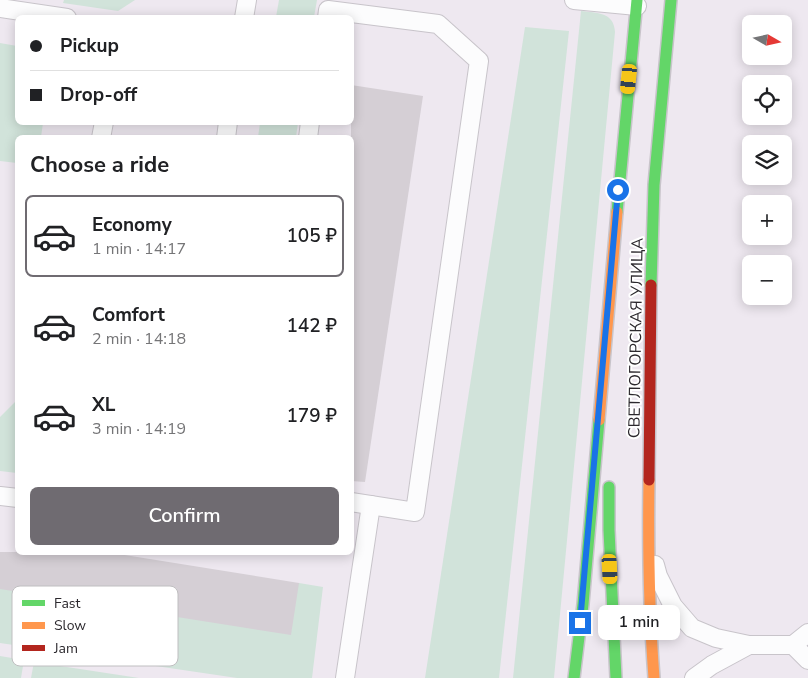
<!DOCTYPE html>
<meta charset="utf-8">
<style>
:root{--surface:#fff;--page:#f2f2f2;--text:#202124;--muted:#757577;--line:#e0e0e0;--accent:#6f6b71}
body{margin:0;font-family:"Nunito Sans",sans-serif;background:var(--page);color:var(--text);height:100vh;display:flex;flex-direction:column;font-size:19px;white-space:nowrap}
*{box-sizing:border-box;margin:0}
p{font-size:16px;color:var(--muted)}
.icon{flex:none;width:28px;height:28px;fill:none;stroke:currentColor;stroke-width:2;stroke-linecap:round;stroke-linejoin:round}
.map{position:relative;flex:1;overflow:hidden}
.sheet{position:absolute;left:15px;top:135px;width:339px;height:420px;display:flex;flex-direction:column;background:var(--surface);border-radius:8px;box-shadow:0 2px 12px #0003}
.sheet>*{flex:none}
.top-card{position:absolute;left:15px;top:15px;width:339px;height:110px;border-radius:8px;box-shadow:0 2px 12px #0003;display:grid;align-content:center;height:110px;padding:0 15px;background:var(--surface)}
.needle{width:32px;rotate:99deg}
.controls{position:absolute;left:742px;top:15px;display:grid;gap:10px}
.controls a{display:grid;place-items:center;width:50px;height:50px;border-radius:8px;background:var(--surface);box-shadow:0 2px 12px #0003;font-size:25px}
.end{position:absolute;width:22px;height:22px;margin:-11px;border:6px solid #1a73e8;background:#fff;box-shadow:0 0 0 2px #fff}
.from{border-radius:50%}
.bubble{position:absolute;height:35px;border-radius:8px;background:var(--surface);box-shadow:0 2px 12px #0003;font-size:16px;font-weight:600;line-height:35px;text-align:center}
.car{position:absolute;width:15px;height:30px;margin:-15px -8px;border-radius:6px;box-shadow:0 0 4px 1px #0007;background:linear-gradient(#f5c518 24%,#345 0 40%,#f5c518 0 76%,#345 0 86%,#f5c518 0)}
.top-card b{display:flex;align-items:center;gap:18px;height:48px;font-size:19px}
.top-card b+b{border-top:1px solid var(--line)}
.top-card i{width:12px;height:12px;background:var(--text)}
ul{padding:0;list-style:none}
li{display:flex;align-items:center;gap:15px;height:82px;margin:0 10px 8px;padding:0 5px;border:2px solid transparent;border-radius:8px}
li div{flex:1}
li b{display:block;font-size:19px}
li em{font-style:normal;font-weight:600}
li.selected{border-color:var(--accent)}
li>.icon{width:45px;height:45px;stroke-width:1.5}
h2{padding:0 15px;font-size:22px;line-height:60px}
.button{display:flex;gap:10px;margin-top:auto;padding:10px 15px}
.button a{flex:1;height:58px;border-radius:8px;background:var(--accent);color:#fff;font-size:20px;font-weight:600;line-height:58px;text-align:center}
.map>svg:first-child{display:block}
.green{fill:#d1e3da}
.building{fill:#d5cfd5}
.lines{fill:none;stroke-linecap:round;stroke-linejoin:round}
.lane-casing{stroke:#c8c4ca;stroke-width:20}
.fast-casing{stroke:#c8c4ca;stroke-width:14}
.slow-casing{stroke:#c8c4ca;stroke-width:14}
.jam-casing{stroke:#c8c4ca;stroke-width:14}
.lane{stroke:#fcfcfd;stroke-width:18}
.fast{stroke:#63d668;stroke-width:11}
.slow{stroke:#ff974d;stroke-width:11}
.jam{stroke:#b3261e;stroke-width:11}
.route{stroke:#1a73e8;stroke-width:6}
.labels{text-anchor:middle;stroke-width:4;stroke-linejoin:round;paint-order:stroke}
.street-label{font-size:16px;fill:#2b282d;stroke:#fff}
.key{fill:#fff;stroke:#bfbec0;stroke-width:1}
.key-label{font-size:14px;fill:#2b282d}
</style>
<div class="map">
<svg width="808" height="678" viewBox="0 0 808 678">
<rect width="100%" height="100%" fill="#eee8f0"/>
<!-- green -->
<g class="green">
<path d="M64,0H135L118,11L63,3Z"/>
<path d="M279,0H317L314,17H276Z"/>
<path d="M581,11C597,13 614,12 615,32L554,678H513Z"/>
<path d="M525,27L569,31L499,678H425Z"/>
<path d="M0,43L17,46L18,122L43,123L41,137L18,138L17,163L0,161Z"/>
<path d="M260,123H298L296,137H258Z"/>
<path d="M17,400V473L0,471V417Z"/>
<path d="M299,583L323,587L312,678H237L0,643V589Z"/>
<path d="M0,656L24,660L21,678H0Z"/>
<path d="M34,662L139,678H31Z"/>
</g>
<!-- building -->
<g class="building">
<path d="M351,85L423,96L365,482L351,481Z"/>
<path d="M0,552H106L299,583L291,635L0,589Z"/>
</g>
<g class="lines">
<!-- lane casing -->
<g class="lane-casing">
<g id="lane">
<path d="M574,0L637,6"/>
<path d="M0,8L67,18"/>
<path d="M244,18L247,0"/>
<path d="M327,18L328,10L438,24L479,61L415,512L351,502"/>
<path d="M101,138L104,122"/>
<path d="M226,138L228,122"/>
<path d="M308,138L310,122"/>
<path d="M0,496L18,498"/>
<path d="M655,565L658,576L673,606L692,628L716,638L749,645H793L808,633"/>
<path d="M793,645L808,660"/>
<path d="M345,678L371,505"/>
<path d="M694,678L712,665L749,645"/>
</g>
</g>
<!-- fast casing -->
<g class="fast-casing">
<g id="fast">
<path d="M617,212L637,0"/>
<path d="M651,285L654,185L671,0"/>
<path d="M609,487V530L616,678"/>
<path d="M574,678L583,604L599,420"/>
</g>
</g>
<!-- slow casing -->
<g class="slow-casing">
<g id="slow">
<path d="M599,420L617,212"/>
<path d="M649,480C648,546 649,612 654,678"/>
</g>
</g>
<!-- jam casing -->
<g class="jam-casing">
<path id="jam" d="M649,480L651,285"/>
</g>
<!-- lane -->
<use href="#lane" class="lane"/>
<!-- fast -->
<use href="#fast" class="fast"/>
<!-- slow -->
<use href="#slow" class="slow"/>
<!-- jam -->
<use href="#jam" class="jam"/>
</g>
<g class="lines">
<!-- route -->
<path class="route" d="M580,623L618,190"/>
</g>
<g class="labels">
<!-- street labels -->
<g class="street-label">
<text transform="translate(635 338) rotate(-89)" y="6">СВЕТЛОГОРСКАЯ УЛИЦА</text>
</g>
</g>
<!-- legend -->
<rect x="12" y="586" width="166" height="80" rx="8" class="key"/>
<rect x="22" y="600" width="23" height="6" fill="#63d668"/>
<rect x="22" y="622" width="23" height="7" fill="#ff974d"/>
<rect x="22" y="645" width="23" height="6" fill="#b3261e"/>
<g class="key-label">
<text x="54" y="608">Fast</text>
<text x="54" y="630">Slow</text>
<text x="54" y="653">Jam</text>
</g>
</svg>
<div class="controls">
<a><svg class="needle" viewBox="-14 -14 28 28"><path d="M0-13l5 13h-10z" fill="#e53935"/><path d="M0 13l5-13h-10z" fill="#757577"/></svg></a>
<a><svg class="icon" aria-label="locate" viewBox="0 0 24 24"><circle cx="12" cy="12" r="6"/><path d="M12 2v4M12 18v4M2 12h4M18 12h4"/></svg></a>
<a><svg class="icon" aria-label="layers" viewBox="0 0 24 24"><path d="M12 4l9 5-9 5-9-5zM3 14l9 5 9-5"/></svg></a>
<a>+</a>
<a>−</a>
</div>
<i class="end from" style="left:618px;top:190px"></i>
<i class="end" style="left:580px;top:623px"></i>
<div class="bubble" style="left:598px;top:605px;width:82px">1 min</div>
<i class="car" style="left:629px;top:79px;rotate:186deg"></i>
<i class="car" style="left:610px;top:569px;rotate:177deg"></i>
<div class="top-card">
<b><i class="from"></i>Pickup</b>
<b><i></i>Drop-off</b>
</div>
<section class="sheet">
<h2>Choose a ride</h2>
<ul>
<li class="selected"><svg class="icon" aria-label="car" viewBox="0 0 24 24"><path d="M5 17H2v-5l4-1 3-4h7l3 4 3 1v5h-3M9 17h6M6 11h13"/><circle cx="7" cy="17" r="2"/><circle cx="17" cy="17" r="2"/></svg><div><b>Economy</b><p>1 min · 14:17</p></div><em>105 ₽</em></li>
<li><svg class="icon" aria-label="car" viewBox="0 0 24 24"><path d="M5 17H2v-5l4-1 3-4h7l3 4 3 1v5h-3M9 17h6M6 11h13"/><circle cx="7" cy="17" r="2"/><circle cx="17" cy="17" r="2"/></svg><div><b>Comfort</b><p>2 min · 14:18</p></div><em>142 ₽</em></li>
<li><svg class="icon" aria-label="car" viewBox="0 0 24 24"><path d="M5 17H2v-5l4-1 3-4h7l3 4 3 1v5h-3M9 17h6M6 11h13"/><circle cx="7" cy="17" r="2"/><circle cx="17" cy="17" r="2"/></svg><div><b>XL</b><p>3 min · 14:19</p></div><em>179 ₽</em></li>
</ul>
<div class="button"><a>Confirm</a></div>
</section>
</div>
